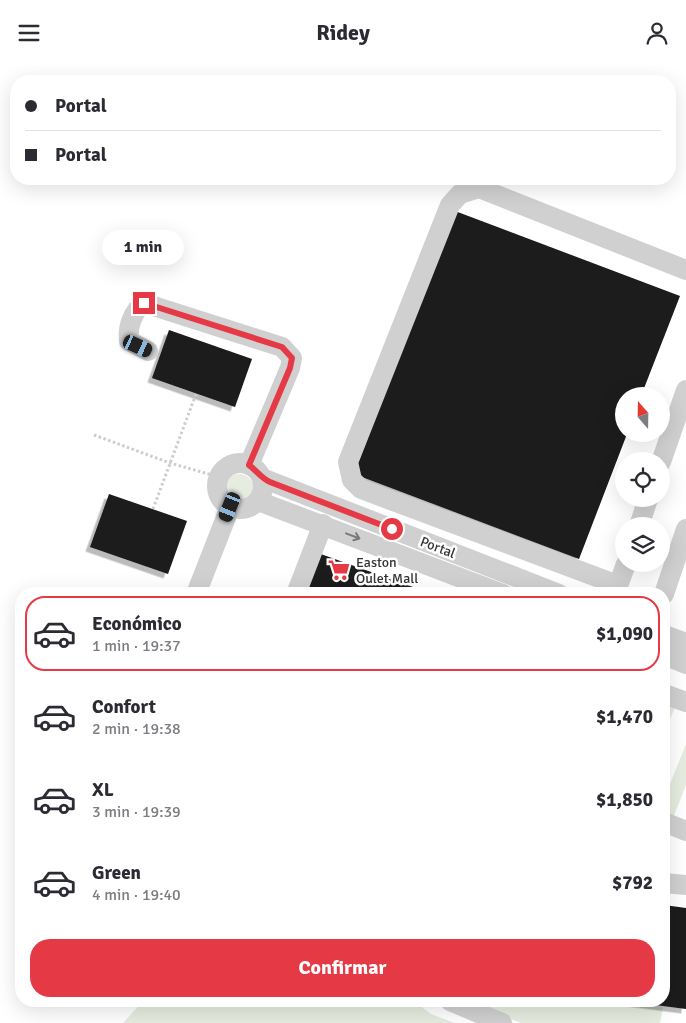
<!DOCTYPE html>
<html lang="es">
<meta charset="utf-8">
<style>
:root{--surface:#fff;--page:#f2f2f3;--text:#2b2b33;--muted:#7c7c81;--line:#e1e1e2;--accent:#e63946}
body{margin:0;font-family:Signika,sans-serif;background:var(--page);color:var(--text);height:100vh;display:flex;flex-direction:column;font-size:19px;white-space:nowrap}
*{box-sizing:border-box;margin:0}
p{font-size:16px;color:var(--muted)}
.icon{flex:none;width:28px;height:28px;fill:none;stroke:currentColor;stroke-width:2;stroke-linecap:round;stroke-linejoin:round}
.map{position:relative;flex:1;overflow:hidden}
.details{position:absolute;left:15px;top:522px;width:655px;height:420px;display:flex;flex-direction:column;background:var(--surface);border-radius:20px;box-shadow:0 5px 20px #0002}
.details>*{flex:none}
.guide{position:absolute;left:10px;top:10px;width:666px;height:110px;border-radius:20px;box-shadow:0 5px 20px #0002;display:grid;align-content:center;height:110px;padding:0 15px;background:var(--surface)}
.needle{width:32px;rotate:340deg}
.fabs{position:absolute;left:615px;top:322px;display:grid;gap:10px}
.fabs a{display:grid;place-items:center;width:55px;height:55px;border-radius:50%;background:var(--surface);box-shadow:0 5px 20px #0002;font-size:25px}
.end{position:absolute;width:22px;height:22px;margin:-11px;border:6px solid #e63946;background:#fff;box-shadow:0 0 0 2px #fff}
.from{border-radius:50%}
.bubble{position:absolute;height:35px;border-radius:18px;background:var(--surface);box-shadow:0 5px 20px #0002;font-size:16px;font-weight:700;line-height:35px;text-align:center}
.car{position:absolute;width:15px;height:30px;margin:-15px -8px;border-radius:6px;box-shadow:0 0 4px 1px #0007;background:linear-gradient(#222 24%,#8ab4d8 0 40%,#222 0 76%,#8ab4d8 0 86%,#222 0)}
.guide b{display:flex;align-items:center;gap:18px;height:48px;font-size:19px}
.guide b+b{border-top:1px solid var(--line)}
.guide i{width:12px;height:12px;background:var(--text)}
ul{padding:9px 0 0;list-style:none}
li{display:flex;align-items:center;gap:15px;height:75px;margin:0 10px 8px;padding:0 5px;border:2px solid transparent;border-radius:20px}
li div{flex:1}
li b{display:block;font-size:19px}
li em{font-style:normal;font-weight:700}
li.active{border-color:var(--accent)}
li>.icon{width:45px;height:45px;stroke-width:1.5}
.button{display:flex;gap:10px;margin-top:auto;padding:10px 15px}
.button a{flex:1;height:58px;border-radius:20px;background:var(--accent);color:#fff;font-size:20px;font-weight:700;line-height:58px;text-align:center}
header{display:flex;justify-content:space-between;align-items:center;height:65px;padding:0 15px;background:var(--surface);font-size:22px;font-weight:700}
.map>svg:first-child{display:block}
.green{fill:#e6ecdf}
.building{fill:#1a1a1a;filter:url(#shadow)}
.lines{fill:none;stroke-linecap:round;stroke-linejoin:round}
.path{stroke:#cdcdcd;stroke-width:3;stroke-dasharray:2.5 2.5;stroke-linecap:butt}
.minor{stroke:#d0d0d0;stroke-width:20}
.oneway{stroke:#7a7a7a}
.route{stroke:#e63946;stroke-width:6}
.labels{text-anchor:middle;stroke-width:5;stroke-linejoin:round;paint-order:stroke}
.street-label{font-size:14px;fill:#333;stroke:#fff}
.poi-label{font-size:14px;fill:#333;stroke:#fff;text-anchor:start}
</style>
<header><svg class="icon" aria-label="menu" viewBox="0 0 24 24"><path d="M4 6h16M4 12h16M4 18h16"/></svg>Ridey<svg class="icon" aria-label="person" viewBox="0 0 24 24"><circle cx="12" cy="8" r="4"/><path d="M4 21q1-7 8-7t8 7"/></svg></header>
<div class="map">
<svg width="686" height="958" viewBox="0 0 686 958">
<defs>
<filter id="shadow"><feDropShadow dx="-4.5" dy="4.5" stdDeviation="0" flood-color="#0004"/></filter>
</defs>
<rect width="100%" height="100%" fill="#fff"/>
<!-- green -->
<g class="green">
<circle cx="239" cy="424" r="15"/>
<path d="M664,637L675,642L664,669Z"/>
<path d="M686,679V720L673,753L664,749V734Z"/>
<path d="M143,936H414L431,949L455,958H123Z"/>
<path d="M467,936H625L663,942L660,958H521Z"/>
</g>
<!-- building -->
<g class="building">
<path d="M455,146L680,231L641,331H624V369H627L579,494L354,409Z"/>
<path d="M169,265L252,294L235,342L152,313Z"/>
<path d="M109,429L187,456L168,509L90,482Z"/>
<path d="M318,488L413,522V529H302Z"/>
<path d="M664,840L686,843V944L632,937L664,936Z"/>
</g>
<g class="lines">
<!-- path -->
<g class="path">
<path d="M94,370L170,398L219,412"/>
<path d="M153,444L196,329"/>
</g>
<!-- minor -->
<g class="minor">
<path d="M148,286L129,276C127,262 133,246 144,238L282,282L292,293L290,303L249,400"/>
<path d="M661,397L686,325"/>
<circle cx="240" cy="421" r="23"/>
<path d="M262,413L559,529"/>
<path d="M258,436L503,529"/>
<path d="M639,461L648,434"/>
<path d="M618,520L361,424L352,415L348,397L450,140L460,129L479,123L686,205"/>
<path d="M196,529L230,442"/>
<path d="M296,529L323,459"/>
<path d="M615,529L626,499"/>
<path d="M664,529L686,464"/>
<path d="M664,570L686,578"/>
<path d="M664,590L686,599"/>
<path d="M664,629L686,637"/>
<path d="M664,757L686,766"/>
<path d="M664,818L686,820"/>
<path d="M450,936L502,958"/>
</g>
</g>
<!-- one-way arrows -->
<defs><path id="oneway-shaft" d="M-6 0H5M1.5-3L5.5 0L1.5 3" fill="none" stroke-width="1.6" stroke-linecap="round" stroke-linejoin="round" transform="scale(1.25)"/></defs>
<use class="oneway" href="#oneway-shaft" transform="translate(353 471) rotate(21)"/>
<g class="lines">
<!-- route -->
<path class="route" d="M144,238L282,282L292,293L290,303L249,400C257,406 261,413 270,417L392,464"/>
</g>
<!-- icons -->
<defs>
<g id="supermarket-bare" transform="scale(1.725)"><path d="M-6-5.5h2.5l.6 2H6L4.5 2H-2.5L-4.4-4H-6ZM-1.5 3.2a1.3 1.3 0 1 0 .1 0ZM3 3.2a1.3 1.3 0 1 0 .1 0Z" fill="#e63946" stroke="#fff" stroke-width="2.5" paint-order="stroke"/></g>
</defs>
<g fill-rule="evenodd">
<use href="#supermarket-bare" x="339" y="505"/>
</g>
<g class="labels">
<!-- street labels -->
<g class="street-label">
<text transform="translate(438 482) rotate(21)" y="5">Portal</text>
</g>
<!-- poi labels -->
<g class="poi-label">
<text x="356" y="502">Easton<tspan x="356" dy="16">Oulet Mall</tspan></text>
</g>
</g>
</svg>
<div class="fabs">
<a><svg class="needle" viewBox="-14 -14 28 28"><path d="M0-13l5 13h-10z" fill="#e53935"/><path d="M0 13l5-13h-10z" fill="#7c7c81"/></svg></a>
<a><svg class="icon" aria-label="locate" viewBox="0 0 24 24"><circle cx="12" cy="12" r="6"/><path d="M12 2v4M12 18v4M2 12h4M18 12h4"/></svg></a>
<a><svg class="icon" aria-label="layers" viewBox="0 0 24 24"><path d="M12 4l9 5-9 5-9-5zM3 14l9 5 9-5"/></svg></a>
</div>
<i class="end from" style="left:392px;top:464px"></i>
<i class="end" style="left:144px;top:238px"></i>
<div class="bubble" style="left:102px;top:165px;width:82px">1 min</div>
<i class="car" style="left:138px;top:281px;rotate:115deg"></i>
<i class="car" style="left:230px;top:442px;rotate:202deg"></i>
<div class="guide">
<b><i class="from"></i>Portal</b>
<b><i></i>Portal</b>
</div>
<section class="details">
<ul>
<li class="active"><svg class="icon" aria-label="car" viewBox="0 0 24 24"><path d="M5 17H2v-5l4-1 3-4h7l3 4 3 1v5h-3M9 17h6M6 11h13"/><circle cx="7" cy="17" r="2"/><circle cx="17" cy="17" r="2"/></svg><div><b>Económico</b><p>1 min · 19:37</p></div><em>$1,090</em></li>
<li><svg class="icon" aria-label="car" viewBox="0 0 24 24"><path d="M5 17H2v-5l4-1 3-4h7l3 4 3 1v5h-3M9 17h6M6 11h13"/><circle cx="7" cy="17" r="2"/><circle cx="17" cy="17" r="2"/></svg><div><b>Confort</b><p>2 min · 19:38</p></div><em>$1,470</em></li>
<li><svg class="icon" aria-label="car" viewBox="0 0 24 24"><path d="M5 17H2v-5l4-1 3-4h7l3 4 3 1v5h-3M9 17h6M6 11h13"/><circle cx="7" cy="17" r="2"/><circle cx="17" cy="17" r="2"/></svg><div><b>XL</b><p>3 min · 19:39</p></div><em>$1,850</em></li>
<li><svg class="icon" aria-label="car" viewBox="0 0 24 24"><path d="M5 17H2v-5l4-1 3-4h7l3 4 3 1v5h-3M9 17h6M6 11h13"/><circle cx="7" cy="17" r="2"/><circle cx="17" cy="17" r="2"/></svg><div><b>Green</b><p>4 min · 19:40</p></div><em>$792</em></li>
</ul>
<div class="button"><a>Confirmar</a></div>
</section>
</div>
